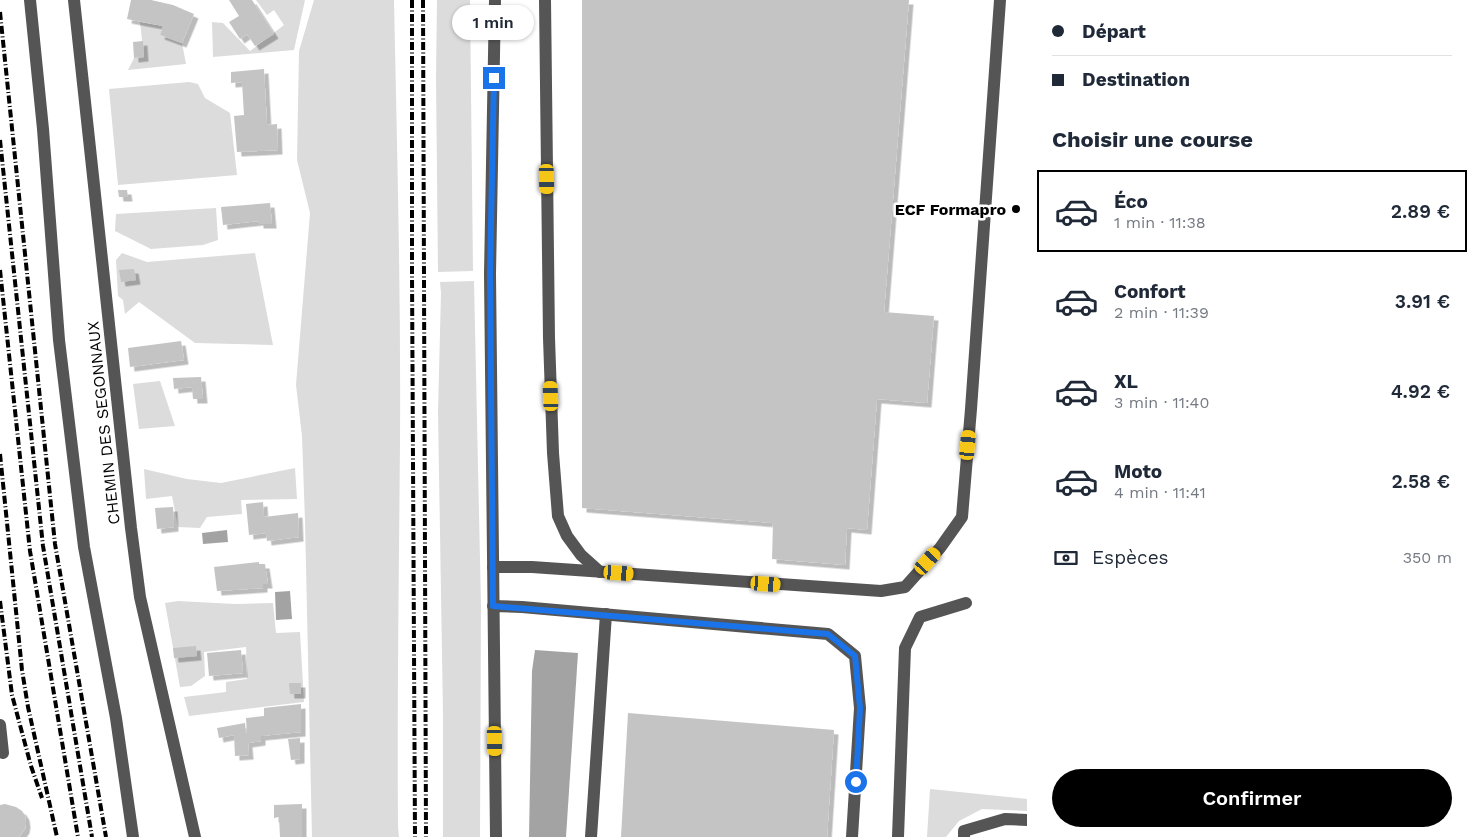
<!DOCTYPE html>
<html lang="fr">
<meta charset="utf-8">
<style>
:root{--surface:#fff;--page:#f2f2f3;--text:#1f2937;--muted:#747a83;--line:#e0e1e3;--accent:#000}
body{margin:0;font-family:"Work Sans",sans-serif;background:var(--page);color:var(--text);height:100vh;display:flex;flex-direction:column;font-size:19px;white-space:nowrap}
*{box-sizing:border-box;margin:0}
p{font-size:16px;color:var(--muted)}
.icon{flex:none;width:28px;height:28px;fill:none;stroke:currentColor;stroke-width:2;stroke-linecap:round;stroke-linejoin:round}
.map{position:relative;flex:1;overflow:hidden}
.panel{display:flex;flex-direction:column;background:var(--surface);width:450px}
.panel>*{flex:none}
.top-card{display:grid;align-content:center;height:110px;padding:0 25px;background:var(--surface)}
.end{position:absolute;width:22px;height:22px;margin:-11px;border:6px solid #1a73e8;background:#fff;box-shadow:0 0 0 2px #fff}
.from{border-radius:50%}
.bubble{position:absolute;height:35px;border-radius:18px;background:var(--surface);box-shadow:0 1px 4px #0004;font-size:16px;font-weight:600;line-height:35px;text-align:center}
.car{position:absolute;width:15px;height:30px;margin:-15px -8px;border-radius:6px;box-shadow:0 0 4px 1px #0007;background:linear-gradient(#f5c518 24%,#345 0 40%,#f5c518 0 76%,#345 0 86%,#f5c518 0)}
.top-card b{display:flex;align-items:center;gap:18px;height:48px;font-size:19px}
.top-card b+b{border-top:1px solid var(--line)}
.top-card i{width:12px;height:12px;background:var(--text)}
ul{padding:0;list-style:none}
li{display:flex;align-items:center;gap:15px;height:82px;margin:0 10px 8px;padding:0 15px;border:2px solid transparent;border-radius:0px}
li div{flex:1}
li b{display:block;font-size:19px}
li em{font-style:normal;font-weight:600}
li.current{border-color:var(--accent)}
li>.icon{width:45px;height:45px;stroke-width:1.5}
h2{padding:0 25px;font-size:22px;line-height:60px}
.pay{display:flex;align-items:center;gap:12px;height:55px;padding:0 25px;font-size:19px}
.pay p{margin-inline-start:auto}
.primary-button{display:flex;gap:10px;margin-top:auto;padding:10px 25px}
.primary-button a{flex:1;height:58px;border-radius:30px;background:var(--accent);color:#fff;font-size:20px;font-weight:600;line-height:58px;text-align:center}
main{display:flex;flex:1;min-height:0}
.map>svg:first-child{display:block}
.green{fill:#dcdcdc}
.water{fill:#a3a3a3}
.building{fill:#c4c4c4;filter:url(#shadow)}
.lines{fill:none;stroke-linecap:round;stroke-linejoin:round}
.minor{stroke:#555;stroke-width:12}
.rail{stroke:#000;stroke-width:4;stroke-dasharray:8 2.5 1 2.5;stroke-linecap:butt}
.route{stroke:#1a73e8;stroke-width:6}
.poi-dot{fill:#000;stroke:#fff;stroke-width:2}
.labels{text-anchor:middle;stroke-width:5;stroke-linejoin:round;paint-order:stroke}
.poi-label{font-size:16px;font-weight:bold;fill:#000;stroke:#fff;text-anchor:end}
.street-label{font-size:16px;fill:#000;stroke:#fff}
</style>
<main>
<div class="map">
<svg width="1027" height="837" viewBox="0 0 1027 837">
<defs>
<filter id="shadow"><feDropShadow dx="4.5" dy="4.5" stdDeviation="0" flood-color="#0004"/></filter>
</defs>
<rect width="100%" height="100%" fill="#fff"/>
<!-- green -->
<g class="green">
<path d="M256,0H305L294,50L213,57L212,22L223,23L250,51L284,25L274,10L267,15Z"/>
<path d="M314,0H394C397,147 401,294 400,440C399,569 397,698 398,827L399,837H312L305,521L302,436L296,385L310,213L297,160L299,51Z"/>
<path d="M437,0H470L473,271L438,272L436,77Z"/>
<path d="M140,22L163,26L160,35L182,43L186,64L128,70L134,58L144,57Z"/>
<path d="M189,82L198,84L205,98L230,113L237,175L118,185L109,89Z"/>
<path d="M216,208L218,240L203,245L151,249L115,231L116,214Z"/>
<path d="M122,253L147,262L255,253L273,345L195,343L139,302L125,314L123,300L118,296L116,260Z"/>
<path d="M474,281L481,605L480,837H443V714L438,412L441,293L440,282Z"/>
<path d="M160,381L175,426L139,429L133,384Z"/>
<path d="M295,468L297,499L241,500L242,514L207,517L200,528L178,527L172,496L146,499L144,469L187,479L221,483Z"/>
<path d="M178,601L235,604L273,603L276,633L300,632L304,702L189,716L184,697L226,692V682L247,679L246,647L204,652L205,676L191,686L180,687L165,603Z"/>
<path d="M930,789L1027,799V811L982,809L959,821L946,837H927Z"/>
</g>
<!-- water -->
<g class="water">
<path d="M227,530L228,542L203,544L202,533Z"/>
<path d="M290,591L292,619L276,620L275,592Z"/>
<path d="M535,650L578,653L566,837H529L532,671Z"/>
</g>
<!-- building -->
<g class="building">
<path d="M131,0H151L173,5L194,14L182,43L160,35L163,26L127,19Z"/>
<path d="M229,0H252L274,34L255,46L247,34L240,39L229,22L239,16Z"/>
<path d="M582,0H909L884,312L934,316L927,403L877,399L867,530L847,528L845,565L772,559L773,523L582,508Z"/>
<path d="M143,41L144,57L134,58L133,42Z"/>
<path d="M264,69L267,125L277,124L278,150L237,152L234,116L244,115L242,82L231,83V72Z"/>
<path d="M118,190H127L128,197H119Z"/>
<path d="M270,203L272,224H259V221L223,225L221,207Z"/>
<path d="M134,269L136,280L121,282L119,270Z"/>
<path d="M181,341L184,360L130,367L128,348Z"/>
<path d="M201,377L203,399H193L192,387L174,389L173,378Z"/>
<path d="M263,502L264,517L298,513L299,537L267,541L266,533L249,535L246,504Z"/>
<path d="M173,507L174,527L157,529L155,508Z"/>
<path d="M259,562V564H265L268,584H263V588L217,591L214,567Z"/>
<path d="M196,646L197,656L174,658L173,648Z"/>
<path d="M241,650L243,673L209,676L207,653Z"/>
<path d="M289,683H301V694H290Z"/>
<path d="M301,704V732L261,736V741L248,743L249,755L235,756L234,735L219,738L217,728L245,723L246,734H247L246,718L264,716V708Z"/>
<path d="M628,713L834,730L827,837H621Z"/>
<path d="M300,738V759L291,760L288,739Z"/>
<path d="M5,804L16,807L22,811L25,816L26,823L25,829L19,837H0V805Z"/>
<path d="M302,804V837H280L279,817L274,818V805Z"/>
</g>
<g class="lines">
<!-- minor -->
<g class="minor">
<path d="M30,0L43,129L59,340L84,547L116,718L133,837"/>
<path d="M74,0L131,528L140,597L195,837"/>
<path d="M495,0L490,274L496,837"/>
<path d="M545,0L549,338L553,453L558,516L567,536L581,555L600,572"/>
<path d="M493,567H532L881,591L905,587L940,548L962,517L971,409L1000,0"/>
<path d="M493,606L522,607L828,634L855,656L860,708L852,837"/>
<path d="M0,725L3,753"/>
<path d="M591,837L606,614"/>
<path d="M898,837L905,648L920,617L966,603"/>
<path d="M964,837V831L1005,819L1027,820"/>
</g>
<!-- rail -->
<g class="rail">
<path d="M412,0V272L415,837"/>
<path d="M423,0L426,837"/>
<path d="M0,12L55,544L106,837"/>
<path d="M0,140L43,546L92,837"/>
<path d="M0,270L30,551L78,837"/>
<path d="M0,454L22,670L28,707L57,837"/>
<path d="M0,601L12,695L31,766L42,798"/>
</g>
</g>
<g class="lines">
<!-- route -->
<path class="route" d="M494,78L490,274L493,606L828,634L855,656L860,708L856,782"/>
</g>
<!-- markers -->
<circle class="poi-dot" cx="1016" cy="209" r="5"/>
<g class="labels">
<!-- poi labels -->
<g class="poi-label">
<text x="1006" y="215">ECF Formapro</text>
</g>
<!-- street labels -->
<g class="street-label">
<text transform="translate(103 423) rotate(-96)" y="6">CHEMIN DES SEGONNAUX</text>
</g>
</g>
</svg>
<i class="end from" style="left:856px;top:782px"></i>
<i class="end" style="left:494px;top:78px"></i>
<div class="bubble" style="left:452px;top:5px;width:82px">1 min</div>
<i class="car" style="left:547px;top:179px;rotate:179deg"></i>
<i class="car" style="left:551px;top:396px;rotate:358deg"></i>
<i class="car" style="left:968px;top:445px;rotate:5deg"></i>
<i class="car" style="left:928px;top:561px;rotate:42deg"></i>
<i class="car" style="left:619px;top:573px;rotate:94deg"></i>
<i class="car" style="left:766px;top:584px;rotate:94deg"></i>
<i class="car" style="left:495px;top:741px;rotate:179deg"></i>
</div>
<section class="panel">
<div class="top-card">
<b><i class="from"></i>Départ</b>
<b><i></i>Destination</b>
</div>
<h2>Choisir une course</h2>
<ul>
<li class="current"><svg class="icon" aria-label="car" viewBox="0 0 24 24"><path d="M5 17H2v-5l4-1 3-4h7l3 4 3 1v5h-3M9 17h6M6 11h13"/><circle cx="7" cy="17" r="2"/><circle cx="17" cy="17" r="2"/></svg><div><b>Éco</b><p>1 min · 11:38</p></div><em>2.89 €</em></li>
<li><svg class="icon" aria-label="car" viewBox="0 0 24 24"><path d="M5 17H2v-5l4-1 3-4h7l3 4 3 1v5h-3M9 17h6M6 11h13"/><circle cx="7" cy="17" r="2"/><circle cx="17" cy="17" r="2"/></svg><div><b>Confort</b><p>2 min · 11:39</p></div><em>3.91 €</em></li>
<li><svg class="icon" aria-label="car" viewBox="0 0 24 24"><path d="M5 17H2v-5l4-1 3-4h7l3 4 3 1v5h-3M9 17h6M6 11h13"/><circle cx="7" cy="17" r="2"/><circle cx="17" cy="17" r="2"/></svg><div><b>XL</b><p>3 min · 11:40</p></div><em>4.92 €</em></li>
<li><svg class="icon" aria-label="car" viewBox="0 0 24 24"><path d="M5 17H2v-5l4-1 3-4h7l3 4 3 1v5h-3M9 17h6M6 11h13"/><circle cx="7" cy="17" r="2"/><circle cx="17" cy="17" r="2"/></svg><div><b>Moto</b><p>4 min · 11:41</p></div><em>2.58 €</em></li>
</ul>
<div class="pay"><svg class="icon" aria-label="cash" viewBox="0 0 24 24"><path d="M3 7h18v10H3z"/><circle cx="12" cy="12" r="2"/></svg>Espèces<p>350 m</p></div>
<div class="primary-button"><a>Confirmer</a></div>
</section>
</main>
